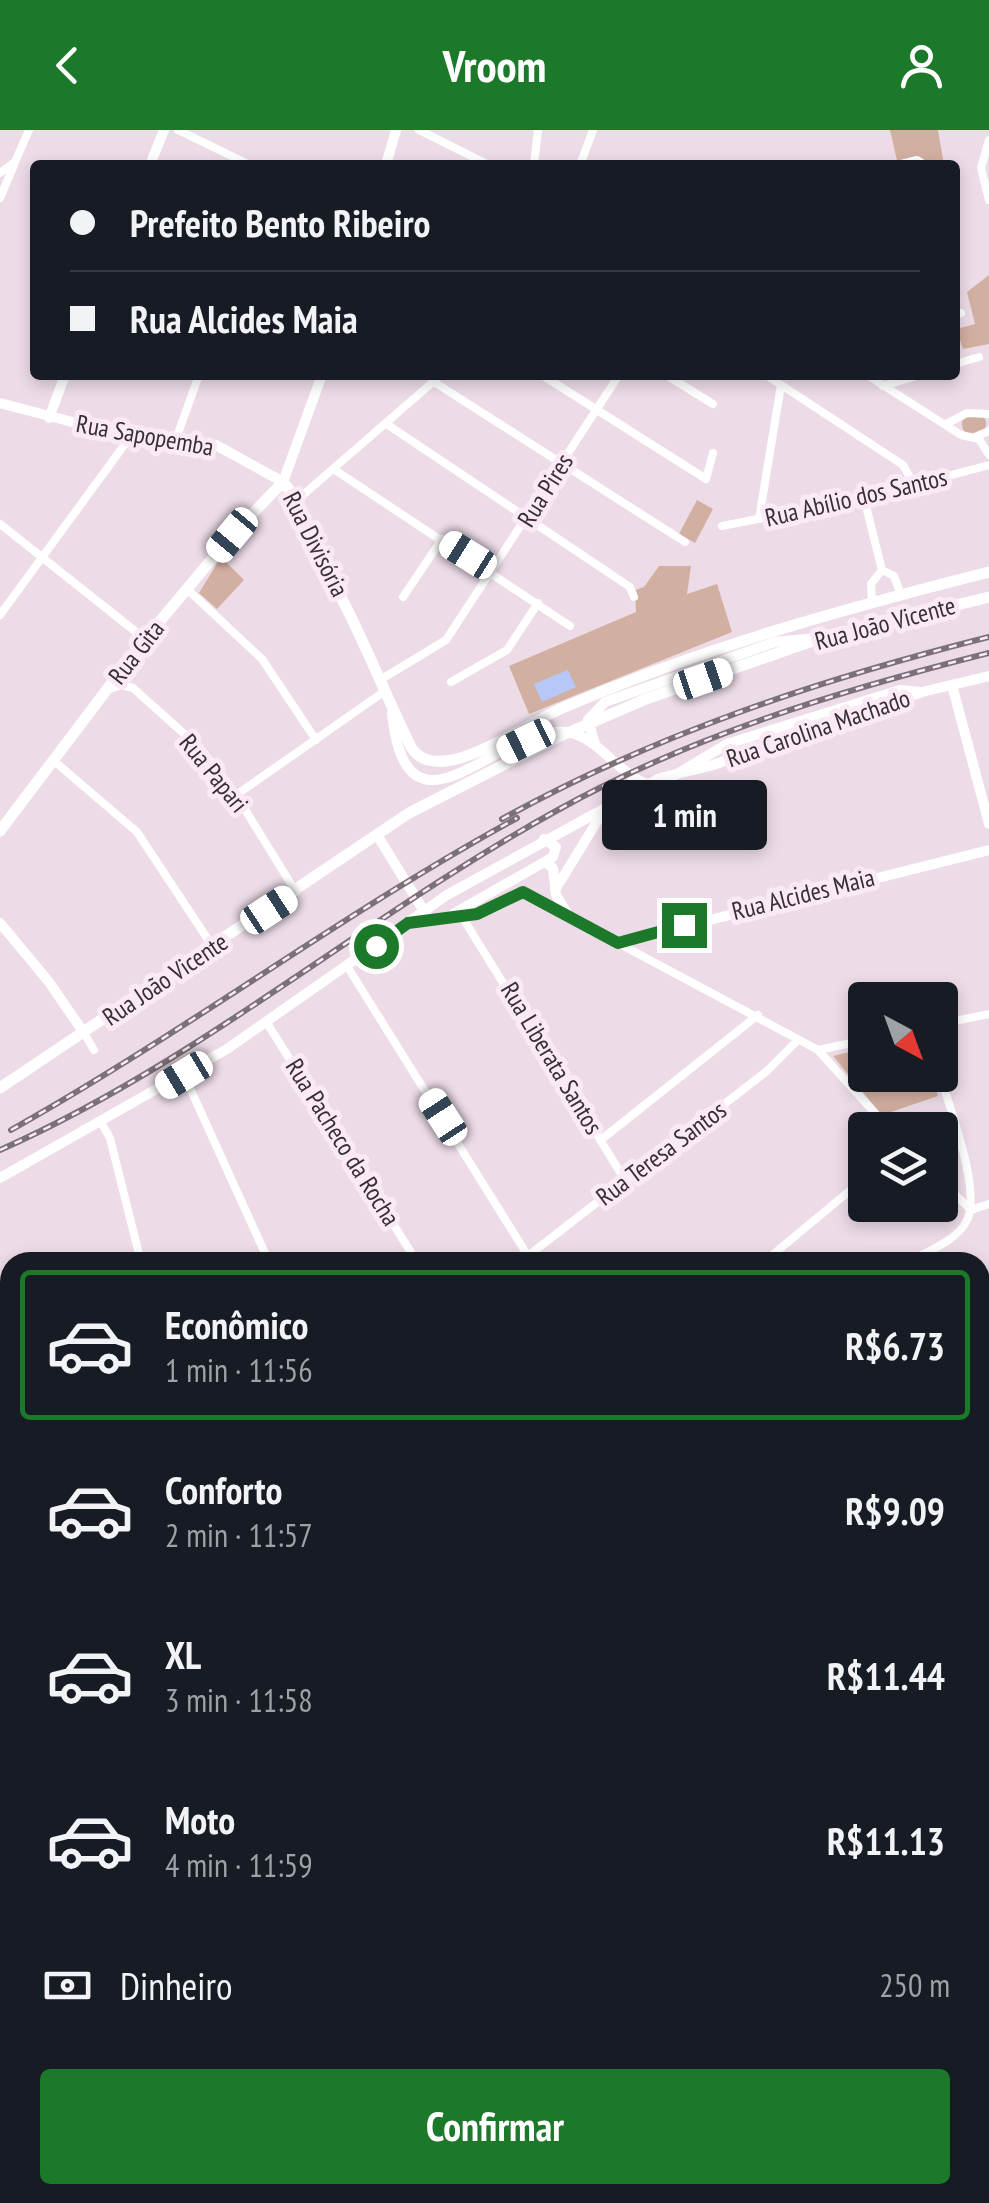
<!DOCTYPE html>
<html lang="pt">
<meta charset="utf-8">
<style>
:root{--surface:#171b24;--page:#20242c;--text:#f1f3f6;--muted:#9ea1a6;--line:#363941;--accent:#1b7929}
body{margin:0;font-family:"PT Sans Narrow",sans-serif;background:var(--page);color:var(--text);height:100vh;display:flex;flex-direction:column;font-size:38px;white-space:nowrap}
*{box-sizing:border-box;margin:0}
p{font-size:32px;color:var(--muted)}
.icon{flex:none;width:55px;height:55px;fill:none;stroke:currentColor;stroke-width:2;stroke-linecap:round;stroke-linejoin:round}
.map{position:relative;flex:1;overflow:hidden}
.sheet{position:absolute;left:0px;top:1122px;width:990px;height:952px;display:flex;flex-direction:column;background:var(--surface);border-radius:30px 30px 0 0;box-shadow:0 5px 15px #0003}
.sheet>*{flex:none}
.guide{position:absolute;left:30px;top:30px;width:930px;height:220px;border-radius:10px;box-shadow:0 5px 15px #0003;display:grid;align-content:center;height:220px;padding:0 40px;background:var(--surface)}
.needle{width:65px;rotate:139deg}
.fabs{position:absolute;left:848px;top:852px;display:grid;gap:20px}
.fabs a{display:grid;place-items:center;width:110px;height:110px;border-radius:10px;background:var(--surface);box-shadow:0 5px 15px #0003;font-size:50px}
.end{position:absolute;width:45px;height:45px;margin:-22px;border:12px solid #1b7929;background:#fff;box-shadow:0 0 0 5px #fff}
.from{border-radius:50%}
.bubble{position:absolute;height:70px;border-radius:10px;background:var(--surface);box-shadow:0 5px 15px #0003;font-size:32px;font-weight:800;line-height:70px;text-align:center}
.car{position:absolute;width:30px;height:60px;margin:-30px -15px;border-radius:12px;box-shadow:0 0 8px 2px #0007;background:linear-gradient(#fff 24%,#345 0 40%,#fff 0 76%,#345 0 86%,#fff 0)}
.guide b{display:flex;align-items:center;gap:35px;height:95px;font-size:38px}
.guide b+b{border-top:2px solid var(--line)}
.guide i{width:25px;height:25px;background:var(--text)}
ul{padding:18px 0 0;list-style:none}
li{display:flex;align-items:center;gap:30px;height:150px;margin:0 20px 15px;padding:0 20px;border:5px solid transparent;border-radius:10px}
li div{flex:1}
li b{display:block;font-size:38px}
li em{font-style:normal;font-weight:800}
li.selected{border-color:var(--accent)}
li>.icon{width:90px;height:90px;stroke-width:1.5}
.pay{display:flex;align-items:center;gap:25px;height:110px;padding:0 40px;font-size:38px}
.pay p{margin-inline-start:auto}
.action{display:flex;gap:20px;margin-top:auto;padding:20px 40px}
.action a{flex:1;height:115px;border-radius:10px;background:var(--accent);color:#fff;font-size:40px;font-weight:800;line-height:115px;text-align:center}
header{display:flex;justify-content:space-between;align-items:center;height:130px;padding:0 40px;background:var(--accent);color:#fff;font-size:45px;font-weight:800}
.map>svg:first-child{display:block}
.green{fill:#d2b0a1}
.water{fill:#b7c7f7}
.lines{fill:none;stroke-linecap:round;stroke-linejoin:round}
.stream{stroke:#b7c7f7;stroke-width:2.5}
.river{stroke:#b7c7f7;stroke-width:15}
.street{stroke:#fff;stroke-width:8}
.secondary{stroke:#fff;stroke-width:10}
.primary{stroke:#fff;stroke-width:11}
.rail-casing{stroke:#7b7178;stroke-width:6}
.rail{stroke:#fbe9f5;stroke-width:2.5;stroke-dasharray:8;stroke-linecap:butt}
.route{stroke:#1b7929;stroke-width:12}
.labels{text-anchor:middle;stroke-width:10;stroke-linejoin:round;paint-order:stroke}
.street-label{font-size:25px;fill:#363034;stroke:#fbe9f5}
</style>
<header><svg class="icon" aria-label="back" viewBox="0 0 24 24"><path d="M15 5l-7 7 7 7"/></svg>Vroom<svg class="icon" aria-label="person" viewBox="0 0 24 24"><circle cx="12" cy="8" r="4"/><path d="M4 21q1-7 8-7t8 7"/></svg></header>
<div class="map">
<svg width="989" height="2073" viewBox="0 0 989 2073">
<rect width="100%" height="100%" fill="#eddce8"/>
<!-- green -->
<g class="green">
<path d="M890,0H938L944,35H898Z"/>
<path d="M989,145V214L963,219L956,199L975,194L967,162Z"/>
<circle cx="974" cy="294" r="12"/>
<path d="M697,370L713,379L695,413L679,404Z"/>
<path d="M221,427L244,450L217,479L199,463Z"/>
<path d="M659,436H691L687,464L717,454L732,502L529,584L509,536L636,482L635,460L644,457Z"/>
<path d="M865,918V945H931L938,966L882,985L833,926Z"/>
</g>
<!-- water -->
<path class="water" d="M568,540L576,557L542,572L534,554Z"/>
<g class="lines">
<!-- stream -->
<g class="stream">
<path d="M0,1434L10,1446"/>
<path d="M0,1477L10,1481"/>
</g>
<!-- river -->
<path class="river" d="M519,2065L520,2073"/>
<!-- street -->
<g class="street">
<path d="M178,0L250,35"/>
<path d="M419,0L489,35"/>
<path d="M989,10L981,38L989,70"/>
<path d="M534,35L538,0"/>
<path d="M580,35L593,0"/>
<path d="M897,35L917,30L925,35"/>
<path d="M0,43L15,32L29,0"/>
<path d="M0,68L14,35"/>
<path d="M955,185L961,183"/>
<path d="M955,234L979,227"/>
<path d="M542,245L706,349L713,323"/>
<path d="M666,245L713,274"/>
<path d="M766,245L903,335L914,355"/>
<path d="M867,245L961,305L979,309L989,325"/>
<path d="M434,252L685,412"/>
<path d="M883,256L920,245"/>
<path d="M946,294L967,283L989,284"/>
<path d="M388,295L630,457L634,467"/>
<path d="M975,307L989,301"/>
<path d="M176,309L199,245"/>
<path d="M335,340L570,496"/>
<path d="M864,368L882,440L894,446L901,465"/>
<path d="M296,371L441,245"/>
<path d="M759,389L781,255"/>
<path d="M0,394L145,509"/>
<path d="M722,396L864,368L989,335"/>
<path d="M187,459L262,529L316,610"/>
<path d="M403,467L442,409"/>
<path d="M872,473L871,454L882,440"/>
<path d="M0,485L133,303"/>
<path d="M380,550L446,510L619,245"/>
<path d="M451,552L507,520L538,473"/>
<path d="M107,560L121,555L133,558L199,617L236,665L296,762"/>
<path d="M54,631L137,702L213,817"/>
<path d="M236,665L385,561"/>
<path d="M461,785L625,1050"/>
<path d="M618,813L818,920L865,910"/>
<path d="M347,836L528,1126"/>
<path d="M267,893L417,1132"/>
<path d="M940,894L989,884"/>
<path d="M84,903L94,920"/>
<path d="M818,920L890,1000"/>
<path d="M184,945L269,1132"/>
<path d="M102,994L110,1008L141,1132"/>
<path d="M602,1009L758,885"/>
<path d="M940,1050L971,1080"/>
<path d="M971,1080L989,1074"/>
<path d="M520,1132L767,941L798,910"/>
<path d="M764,1132L865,1048"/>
<path d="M908,1132C926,1122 956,1111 966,1092C983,1063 949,977 940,945"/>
<path d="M0,1212L10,1207"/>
<path d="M0,1297L10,1317"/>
<path d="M0,1615L10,1608"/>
<path d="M0,1672L10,1664"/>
<path d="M980,1805L989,1841"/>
<path d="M0,1907L10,1905"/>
<path d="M446,2065L448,2073"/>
<path d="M558,2065L560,2073"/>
<path d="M643,2065L645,2073"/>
<path d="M165,2073L177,2065"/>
<path d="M342,2073L353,2065"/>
<path d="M850,2073L854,2065"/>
<path d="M985,2073L989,2063"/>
</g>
<!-- secondary -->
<g class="secondary">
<path d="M150,35L164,0"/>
<path d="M386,35L396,0"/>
<path d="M0,273L107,301L216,315L283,352L322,245"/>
<path d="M49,288L65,245"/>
<path d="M952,555L989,694"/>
<path d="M392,583C407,728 501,591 567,602C603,608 621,652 657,656L727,614L900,560L921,562"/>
<path d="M595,614L588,590L605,572L775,512L816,508"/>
<path d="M377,705L427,786"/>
<path d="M545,732L553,738L556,765L567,783"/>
<path d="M555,760L604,680"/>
<path d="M453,784L553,727L556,717L544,709"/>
<path d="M414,792L474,784L523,762L618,813L989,720"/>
<path d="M0,793L49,852L84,903"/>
<path d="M0,1048L227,919L447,765L660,648L710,636L922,562L989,546"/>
<path d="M0,1778L10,1803"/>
<path d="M980,1951L989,1945"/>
<path d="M38,2065L39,2073"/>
<path d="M776,2073L790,2065"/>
</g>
<!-- primary -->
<g class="primary">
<path d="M0,701L145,509L232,405L283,352C299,369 297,389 308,408C350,475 377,547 411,617C437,660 526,594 560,579C699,519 842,479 989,442"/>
<path d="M0,958L409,683L556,608L646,569L821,508L989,467"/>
</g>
<!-- rail casing -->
<g class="rail-casing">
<g id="rail">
<path d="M502,689C656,604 818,550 989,507"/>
<path d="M11,1000C184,903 343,783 517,688"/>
<path d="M0,1020C200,931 366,786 556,681C692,605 839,561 989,523"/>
</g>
</g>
<!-- rail -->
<use href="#rail" class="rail"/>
</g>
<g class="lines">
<!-- route -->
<path class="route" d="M376,816L408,793L477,784L523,762L618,813L684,795"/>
</g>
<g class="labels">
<!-- street labels -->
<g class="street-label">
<text transform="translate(145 305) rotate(10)" y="9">Rua Sapopemba</text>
<text transform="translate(545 360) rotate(-58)" y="9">Rua Pires</text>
<text transform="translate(856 367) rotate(-13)" y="9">Rua Abílio dos Santos</text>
<text transform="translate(316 414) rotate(63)" y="9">Rua Divisória</text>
<text transform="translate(885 493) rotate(-15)" y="9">Rua João Vicente</text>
<text transform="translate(136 522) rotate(-52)" y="9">Rua Gita</text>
<text transform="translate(818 598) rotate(-19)" y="9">Rua Carolina Machado</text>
<text transform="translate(214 643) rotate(51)" y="9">Rua Papari</text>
<text transform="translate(803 764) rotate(-14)" y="9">Rua Alcides Maia</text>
<text transform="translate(165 849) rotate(-34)" y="9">Rua João Vicente</text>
<text transform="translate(552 928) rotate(59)" y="9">Rua Liberata Santos</text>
<text transform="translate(343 1012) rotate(58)" y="9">Rua Pacheco da Rocha</text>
<text transform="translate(661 1023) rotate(-37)" y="9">Rua Teresa Santos</text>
</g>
</g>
</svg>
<div class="fabs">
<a><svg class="needle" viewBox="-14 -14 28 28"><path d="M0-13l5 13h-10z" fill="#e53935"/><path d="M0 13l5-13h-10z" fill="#9ea1a6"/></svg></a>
<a><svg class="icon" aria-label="layers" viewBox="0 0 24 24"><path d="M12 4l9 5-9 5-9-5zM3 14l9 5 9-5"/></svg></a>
</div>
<i class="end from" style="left:376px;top:816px"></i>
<i class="end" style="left:684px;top:795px"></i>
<div class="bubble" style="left:602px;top:650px;width:165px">1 min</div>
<i class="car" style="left:232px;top:405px;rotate:220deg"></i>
<i class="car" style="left:468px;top:425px;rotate:302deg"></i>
<i class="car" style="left:703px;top:549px;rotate:71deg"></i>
<i class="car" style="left:526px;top:611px;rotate:244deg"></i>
<i class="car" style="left:269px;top:780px;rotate:57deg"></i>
<i class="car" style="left:184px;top:945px;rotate:239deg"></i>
<i class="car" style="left:443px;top:987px;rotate:327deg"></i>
<div class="guide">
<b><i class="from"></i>Prefeito Bento Ribeiro</b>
<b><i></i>Rua Alcides Maia</b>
</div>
<section class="sheet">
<ul>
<li class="selected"><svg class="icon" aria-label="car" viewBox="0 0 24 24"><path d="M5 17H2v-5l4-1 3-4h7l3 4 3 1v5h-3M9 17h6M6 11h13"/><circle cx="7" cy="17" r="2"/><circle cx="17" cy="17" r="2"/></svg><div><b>Econômico</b><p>1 min · 11:56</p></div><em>R$6.73</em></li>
<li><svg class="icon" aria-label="car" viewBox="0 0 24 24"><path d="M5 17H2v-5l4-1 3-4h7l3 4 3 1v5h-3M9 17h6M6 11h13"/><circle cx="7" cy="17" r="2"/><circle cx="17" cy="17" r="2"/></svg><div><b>Conforto</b><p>2 min · 11:57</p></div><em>R$9.09</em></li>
<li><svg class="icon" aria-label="car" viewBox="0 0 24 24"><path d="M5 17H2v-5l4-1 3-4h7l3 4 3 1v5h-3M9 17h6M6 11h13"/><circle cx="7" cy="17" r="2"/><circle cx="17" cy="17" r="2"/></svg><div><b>XL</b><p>3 min · 11:58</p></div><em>R$11.44</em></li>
<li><svg class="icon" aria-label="car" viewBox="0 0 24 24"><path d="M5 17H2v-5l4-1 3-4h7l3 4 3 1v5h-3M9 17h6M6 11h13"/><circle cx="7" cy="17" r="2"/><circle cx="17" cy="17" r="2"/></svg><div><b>Moto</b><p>4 min · 11:59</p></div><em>R$11.13</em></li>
</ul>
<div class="pay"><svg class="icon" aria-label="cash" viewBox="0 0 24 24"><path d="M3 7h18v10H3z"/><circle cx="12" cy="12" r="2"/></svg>Dinheiro<p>250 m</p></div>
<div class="action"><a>Confirmar</a></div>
</section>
</div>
